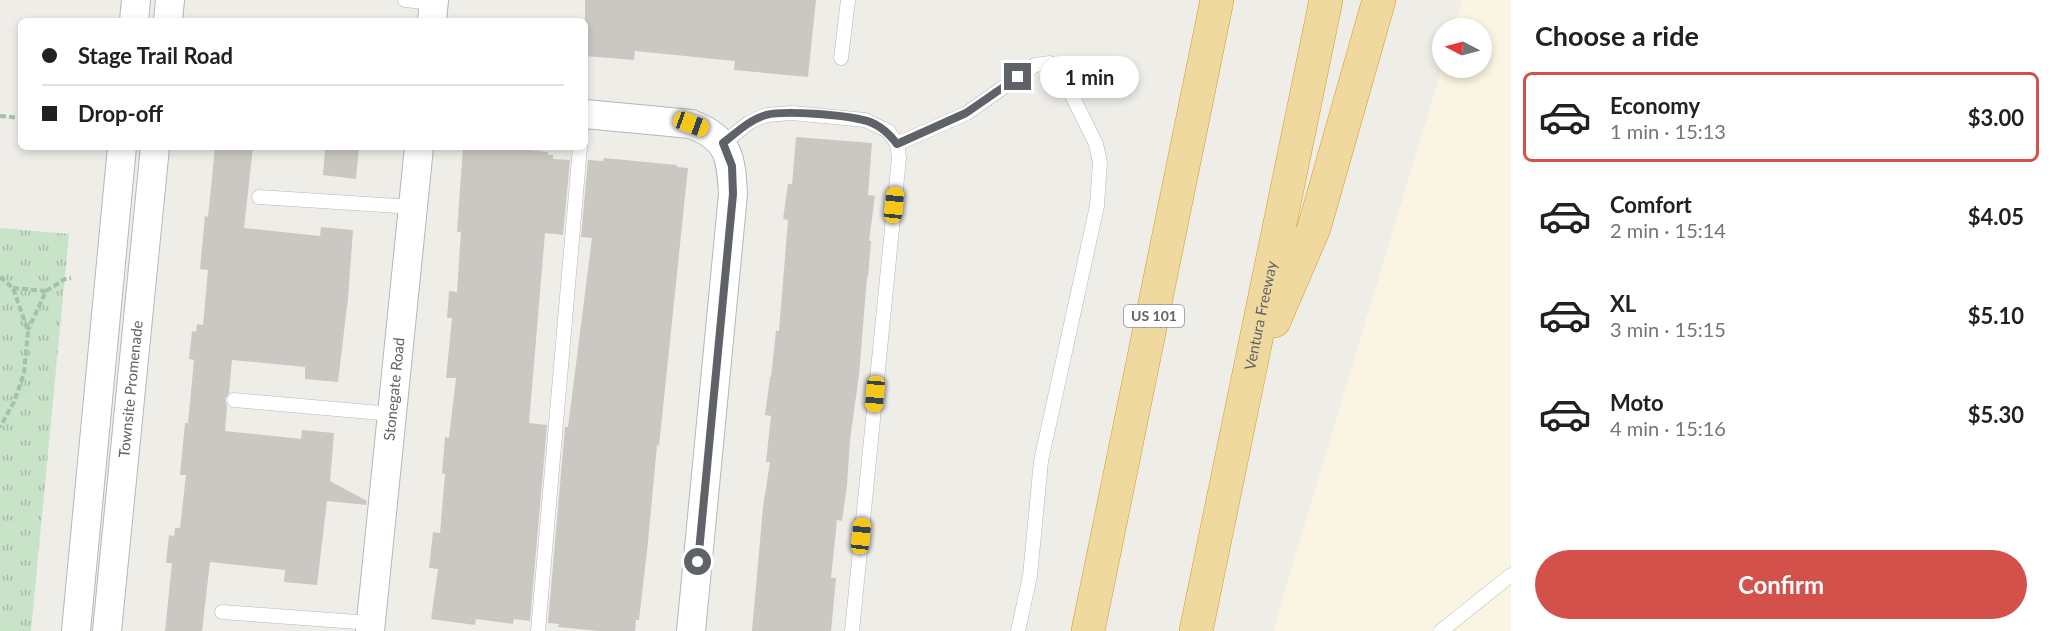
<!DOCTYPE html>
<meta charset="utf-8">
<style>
:root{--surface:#fff;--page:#f6f6f6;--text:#202124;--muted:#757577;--line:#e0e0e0;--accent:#d3514a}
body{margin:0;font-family:Lato,sans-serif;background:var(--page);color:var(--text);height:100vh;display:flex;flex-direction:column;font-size:22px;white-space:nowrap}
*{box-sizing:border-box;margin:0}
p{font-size:20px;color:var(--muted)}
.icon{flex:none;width:33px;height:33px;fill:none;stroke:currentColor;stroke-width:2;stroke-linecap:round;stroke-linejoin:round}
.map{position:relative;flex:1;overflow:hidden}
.details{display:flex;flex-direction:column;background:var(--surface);width:540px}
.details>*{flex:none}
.banner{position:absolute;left:18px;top:18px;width:570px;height:132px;border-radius:9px;box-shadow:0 3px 9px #0003;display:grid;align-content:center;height:132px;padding:0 24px;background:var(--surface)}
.needle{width:39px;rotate:276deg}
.fabs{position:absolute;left:1432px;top:18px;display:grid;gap:12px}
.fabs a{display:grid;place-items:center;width:60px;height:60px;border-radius:50%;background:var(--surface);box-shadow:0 3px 9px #0003;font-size:30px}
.end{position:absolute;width:27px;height:27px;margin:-14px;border:8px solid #5f6266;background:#fff;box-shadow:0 0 0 3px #fff}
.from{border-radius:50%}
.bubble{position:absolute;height:42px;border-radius:21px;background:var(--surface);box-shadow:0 3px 9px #0003;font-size:20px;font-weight:700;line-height:42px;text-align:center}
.car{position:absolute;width:18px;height:36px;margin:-18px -9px;border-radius:8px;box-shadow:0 0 4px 2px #0007;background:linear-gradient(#f5c518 24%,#345 0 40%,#f5c518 0 76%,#345 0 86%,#f5c518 0)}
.banner b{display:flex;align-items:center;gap:21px;height:57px;font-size:22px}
.banner b+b{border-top:2px solid var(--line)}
.banner i{width:15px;height:15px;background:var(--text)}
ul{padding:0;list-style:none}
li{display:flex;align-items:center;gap:18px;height:90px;margin:0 12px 9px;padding:0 12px;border:3px solid transparent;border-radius:9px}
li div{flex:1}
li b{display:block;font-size:22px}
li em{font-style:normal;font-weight:700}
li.on{border-color:var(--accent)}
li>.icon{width:54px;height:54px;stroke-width:1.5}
h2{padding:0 24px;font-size:27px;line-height:72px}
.action{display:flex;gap:12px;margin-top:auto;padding:12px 24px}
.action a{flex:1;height:69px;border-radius:36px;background:var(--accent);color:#fff;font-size:24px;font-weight:700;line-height:69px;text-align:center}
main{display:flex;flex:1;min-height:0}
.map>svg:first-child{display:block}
.commercial{fill:#faf4e2}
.park{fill:url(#park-tufts)}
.building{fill:#cbc8c4}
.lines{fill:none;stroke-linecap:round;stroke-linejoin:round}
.service-casing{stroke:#b5b7ba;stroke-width:15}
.minor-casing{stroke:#b5b7ba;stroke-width:30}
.motorway-casing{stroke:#d8991f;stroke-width:34}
.path{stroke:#a2c3ab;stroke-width:4;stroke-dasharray:6 3;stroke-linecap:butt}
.service{stroke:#fff;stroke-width:14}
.minor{stroke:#fff;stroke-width:28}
.motorway{stroke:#f0d99e;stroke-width:33}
.route{stroke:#5f6266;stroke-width:8}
.labels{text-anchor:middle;stroke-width:4.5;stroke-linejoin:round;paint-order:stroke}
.shield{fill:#fff;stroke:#8f9194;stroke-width:1.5}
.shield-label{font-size:14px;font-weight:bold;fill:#5f6266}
.street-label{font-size:15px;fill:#5f6266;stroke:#fff}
</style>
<main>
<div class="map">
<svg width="1511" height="631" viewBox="0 0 1511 631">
<defs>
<pattern id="park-tufts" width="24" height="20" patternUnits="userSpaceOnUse" patternTransform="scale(1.5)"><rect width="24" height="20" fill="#c9e3c8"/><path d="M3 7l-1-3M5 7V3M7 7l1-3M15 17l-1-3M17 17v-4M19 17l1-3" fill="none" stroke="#a6bba6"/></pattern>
</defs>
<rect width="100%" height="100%" fill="#efede8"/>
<!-- commercial -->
<path class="commercial" d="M1462,0H1511V631H1274L1283,596L1443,64V68H1482V28H1454Z"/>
<!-- park -->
<path class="park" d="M0,228L69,234L31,631H0Z"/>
<!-- building -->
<g class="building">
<path d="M585,0H816L808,77L734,70L735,61L635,51L634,60L585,56Z"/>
<path d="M796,137L872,143L868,195L875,196L869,241H871L868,277H867L859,375L850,440L847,485L842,521L837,520L831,578H836L831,631H752L763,507L770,462H766L771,416L765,415L770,377H771L776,331H779L788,220L783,219L788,184H792Z"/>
<path d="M215,147H253L244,228L320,236L321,227L353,230L348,298L338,382L305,379V367L232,360L229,393L225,399L227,406L225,431L301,439L302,430L334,433L330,481L367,501L366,505L327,501L317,585L284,582L285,570L210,562L202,631H165L172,563H166L169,535L174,536L175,528H180L186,475H180L185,423H188L194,360L189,359L192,331L196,332L197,324L203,325L208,270L200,269L205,216L208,217Z"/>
<path d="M325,147H359L356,179L323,175Z"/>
<path d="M463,147H498L548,152V155H553V159L570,160L563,235L545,233L529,423L547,425L530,621L514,619L513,624L476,619L475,625L431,619L438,569L429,568L433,532L440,533L445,474L442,473L445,437L449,438L456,378H446L452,318H447L449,291L457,292L461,232H457Z"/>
<path d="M604,158L677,165V167L688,168L659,446L657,445L648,542L639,620H636L635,631H599L558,627L559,624L548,623L565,427H568L592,238L581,237L588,160L603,161Z"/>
</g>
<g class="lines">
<!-- service casing -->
<g class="service-casing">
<g id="service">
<path d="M405,0L434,3"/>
<path d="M841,58L848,0"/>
<path d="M723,143L750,122L766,115L792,113L865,120L888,131L897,144L899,158L852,631"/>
<path d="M897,144L967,113L1035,65L1050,63L1060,71L1096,144L1100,162L1097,206L1041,461L1030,576L1018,631"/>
<path d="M259,197L413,207"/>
<path d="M234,400L392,414"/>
<path d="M222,612L371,623"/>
<path d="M538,631L580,147"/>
<path d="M1441,631L1511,575"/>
</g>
</g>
<!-- minor casing -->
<g class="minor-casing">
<g id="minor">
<path d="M134,21L136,0"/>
<path d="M168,21L170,0"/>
<path d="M432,21L434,0"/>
<path d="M585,114L691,124C729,138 731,157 733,194L691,631"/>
<path d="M76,631L122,147"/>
<path id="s1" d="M107,631L155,147"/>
<path id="s2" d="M370,631L419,147"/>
</g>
</g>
<!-- motorway casing -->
<g class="motorway-casing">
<g id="motorway">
<path d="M1274,321L1314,228L1379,0"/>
<path d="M1088,631L1217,0"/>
<path id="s3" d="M1196,631L1326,0"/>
</g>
</g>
<!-- path -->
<g class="path">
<path d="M0,116L21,118"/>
<path d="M0,277L13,288L28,331L24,373L14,402L0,427"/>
<path d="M13,288L46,291L28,330"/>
<path d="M46,291L65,279L71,278"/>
</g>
<!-- service -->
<use href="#service" class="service"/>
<!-- minor -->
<use href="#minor" class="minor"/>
<!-- motorway -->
<use href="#motorway" class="motorway"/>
</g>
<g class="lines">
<!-- route -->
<path class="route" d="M698,562L733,194L732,166L723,143C736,133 749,120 766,115C784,110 844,115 863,120C878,123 888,132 897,144L966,113L1018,77"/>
</g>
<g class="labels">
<!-- shield labels -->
<rect class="shield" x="1124" y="305" width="60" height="22" rx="4.5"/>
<g class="shield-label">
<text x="1154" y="321">US 101</text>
</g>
<!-- street labels -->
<g class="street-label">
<text dy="5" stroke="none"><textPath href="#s3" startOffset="322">Ventura Freeway</textPath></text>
<text dy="5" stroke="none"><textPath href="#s1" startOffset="243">Townsite Promenade</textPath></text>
<text dy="5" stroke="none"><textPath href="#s2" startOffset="243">Stonegate Road</textPath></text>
</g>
</g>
</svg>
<div class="fabs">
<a><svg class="needle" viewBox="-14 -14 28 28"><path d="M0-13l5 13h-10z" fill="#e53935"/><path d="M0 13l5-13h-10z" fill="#757577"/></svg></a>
</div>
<i class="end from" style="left:698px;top:562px"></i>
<i class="end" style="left:1018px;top:77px"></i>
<div class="bubble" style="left:1040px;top:56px;width:99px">1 min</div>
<i class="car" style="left:691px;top:124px;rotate:110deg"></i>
<i class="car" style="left:894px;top:205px;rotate:6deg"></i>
<i class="car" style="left:875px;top:394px;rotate:185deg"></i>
<i class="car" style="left:861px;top:536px;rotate:6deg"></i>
<div class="banner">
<b><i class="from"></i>Stage Trail Road</b>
<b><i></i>Drop-off</b>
</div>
</div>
<section class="details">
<h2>Choose a ride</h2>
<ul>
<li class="on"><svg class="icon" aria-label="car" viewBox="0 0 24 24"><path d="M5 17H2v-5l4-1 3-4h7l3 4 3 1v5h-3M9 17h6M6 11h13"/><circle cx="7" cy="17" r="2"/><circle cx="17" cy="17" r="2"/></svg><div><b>Economy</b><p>1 min · 15:13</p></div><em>$3.00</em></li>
<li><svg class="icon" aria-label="car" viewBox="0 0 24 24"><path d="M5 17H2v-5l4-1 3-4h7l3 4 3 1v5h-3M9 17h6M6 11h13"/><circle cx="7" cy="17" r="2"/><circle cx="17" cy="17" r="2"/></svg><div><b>Comfort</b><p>2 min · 15:14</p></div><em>$4.05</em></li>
<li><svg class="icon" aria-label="car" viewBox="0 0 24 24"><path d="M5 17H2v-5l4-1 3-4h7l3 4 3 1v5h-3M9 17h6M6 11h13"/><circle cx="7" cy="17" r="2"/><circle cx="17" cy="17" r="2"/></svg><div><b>XL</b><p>3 min · 15:15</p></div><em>$5.10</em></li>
<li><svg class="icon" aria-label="car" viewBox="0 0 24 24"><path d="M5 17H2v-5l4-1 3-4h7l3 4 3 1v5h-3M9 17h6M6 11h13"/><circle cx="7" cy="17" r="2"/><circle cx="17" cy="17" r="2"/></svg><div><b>Moto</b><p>4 min · 15:16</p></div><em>$5.30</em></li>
</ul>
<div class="action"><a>Confirm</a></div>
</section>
</main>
